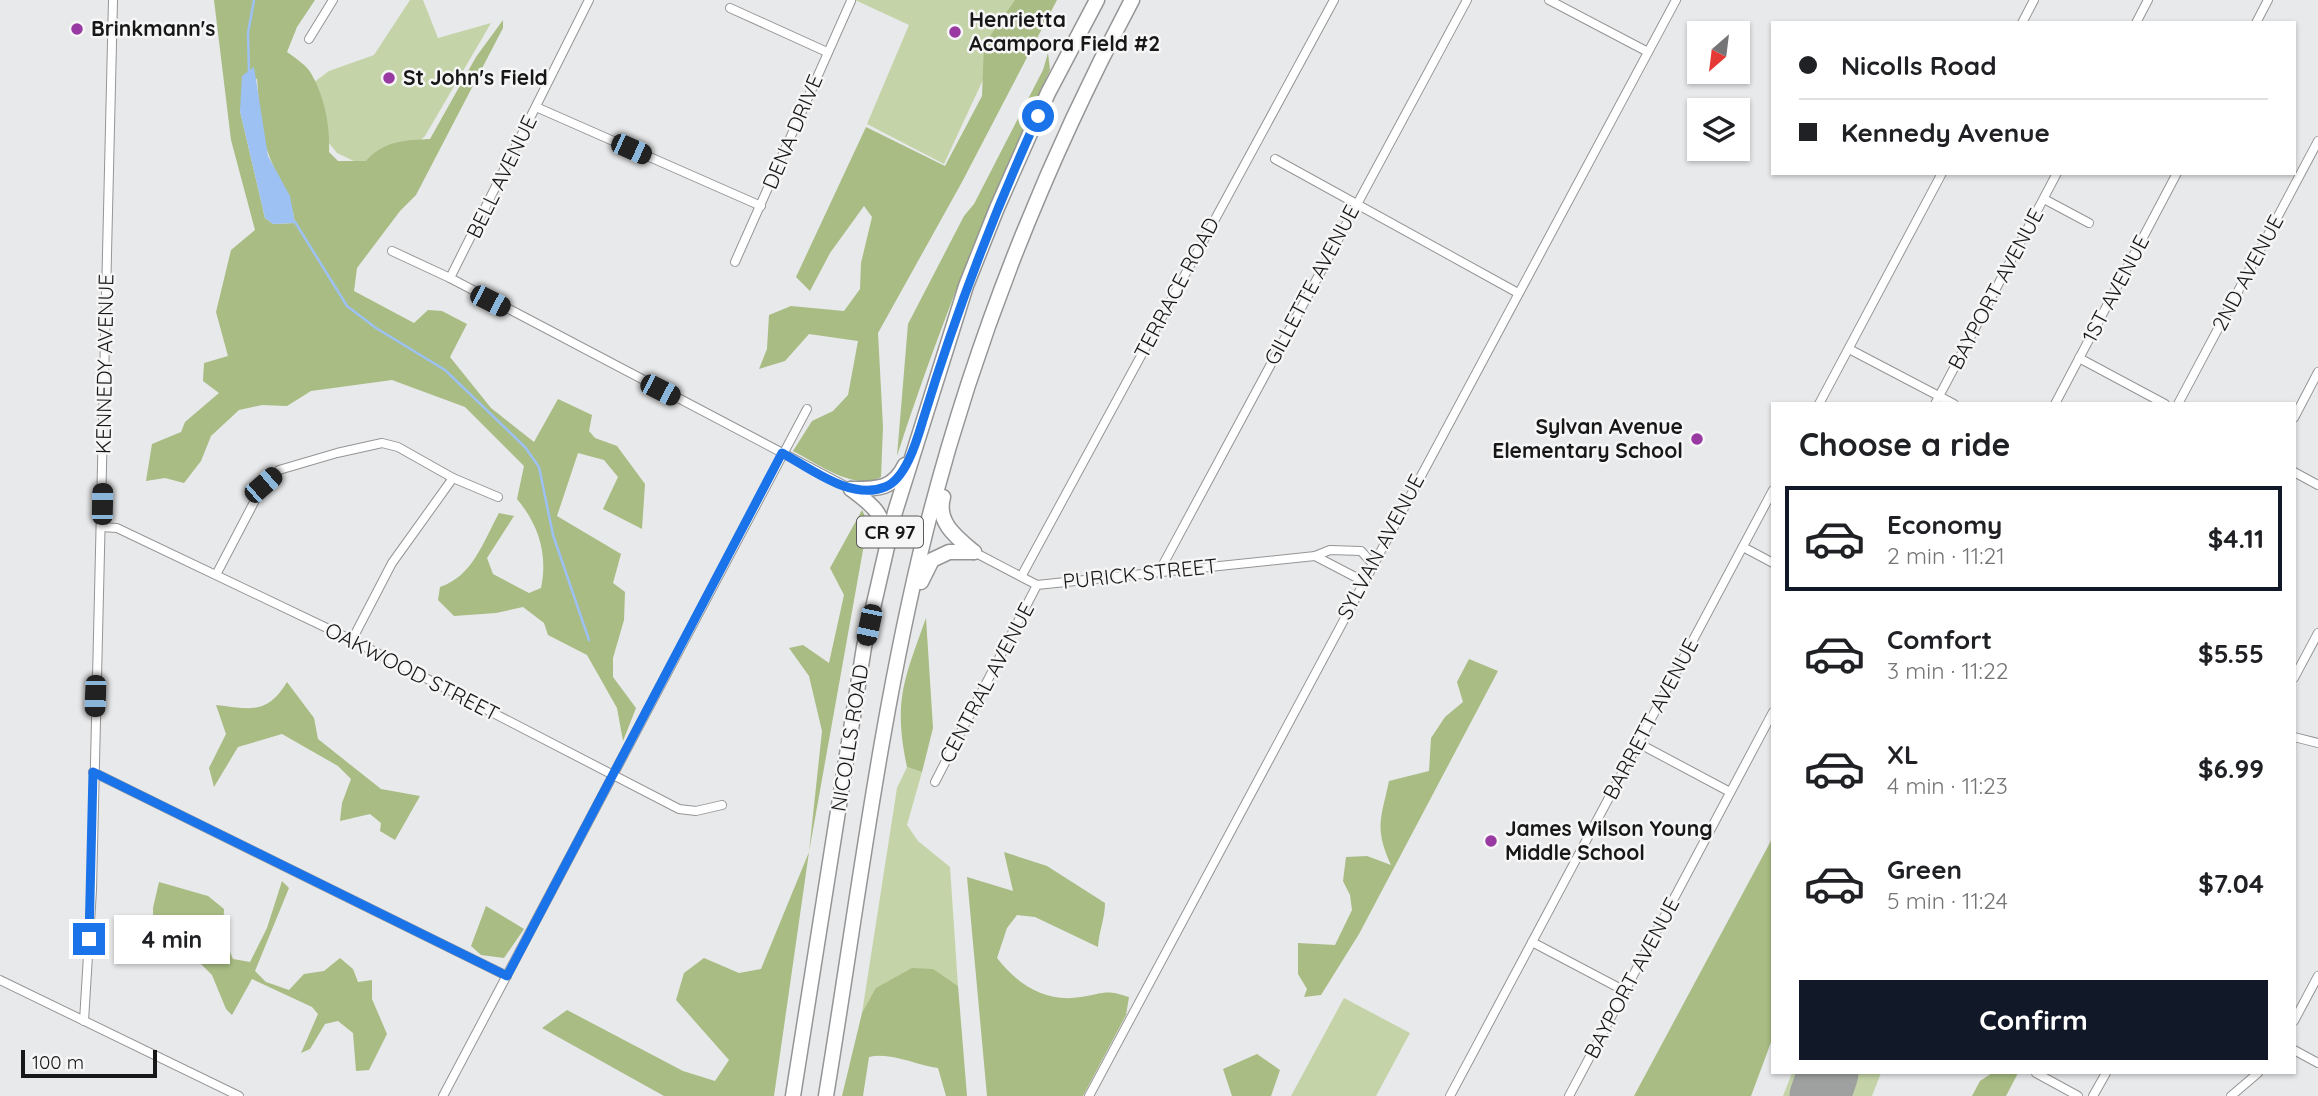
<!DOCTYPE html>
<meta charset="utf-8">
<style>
:root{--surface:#fff;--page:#f6f6f6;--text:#202124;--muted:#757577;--line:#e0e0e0;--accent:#111827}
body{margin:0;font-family:Quicksand,sans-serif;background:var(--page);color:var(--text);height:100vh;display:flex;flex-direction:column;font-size:26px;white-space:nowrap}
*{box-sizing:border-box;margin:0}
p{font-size:23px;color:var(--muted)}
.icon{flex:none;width:38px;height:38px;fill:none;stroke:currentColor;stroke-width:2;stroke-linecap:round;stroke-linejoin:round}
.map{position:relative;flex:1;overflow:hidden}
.sheet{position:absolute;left:1771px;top:402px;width:525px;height:672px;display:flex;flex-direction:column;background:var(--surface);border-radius:0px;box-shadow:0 2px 5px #0004}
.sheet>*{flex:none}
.guide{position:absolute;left:1771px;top:21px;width:525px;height:154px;border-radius:0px;box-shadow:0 2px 5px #0004;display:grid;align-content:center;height:154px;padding:0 28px;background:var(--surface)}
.needle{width:46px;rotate:208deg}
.tools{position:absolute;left:1687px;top:21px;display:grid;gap:14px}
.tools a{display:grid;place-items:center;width:63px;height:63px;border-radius:0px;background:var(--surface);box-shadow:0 2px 5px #0004;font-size:35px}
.scale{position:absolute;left:21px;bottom:18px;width:136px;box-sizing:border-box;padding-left:7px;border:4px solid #171717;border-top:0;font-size:19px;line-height:24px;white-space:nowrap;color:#171717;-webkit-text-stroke:5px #f6f6f7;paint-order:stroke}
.end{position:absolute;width:32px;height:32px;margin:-16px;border:9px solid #1a73e8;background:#fff;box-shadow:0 0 0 4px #fff}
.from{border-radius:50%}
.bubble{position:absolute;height:49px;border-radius:0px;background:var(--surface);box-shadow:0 2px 5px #0004;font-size:23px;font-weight:800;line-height:49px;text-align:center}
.car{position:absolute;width:21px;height:42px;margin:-21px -10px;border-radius:9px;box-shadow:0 0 5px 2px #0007;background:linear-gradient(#222 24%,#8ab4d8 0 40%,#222 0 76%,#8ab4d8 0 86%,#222 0)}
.guide b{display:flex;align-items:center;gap:24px;height:66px;font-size:26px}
.guide b+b{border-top:2px solid var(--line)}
.guide i{width:18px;height:18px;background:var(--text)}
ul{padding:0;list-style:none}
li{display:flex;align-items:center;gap:21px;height:105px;margin:0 14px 10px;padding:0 14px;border:4px solid transparent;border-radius:0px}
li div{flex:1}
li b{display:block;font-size:26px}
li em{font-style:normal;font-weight:800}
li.on{border-color:var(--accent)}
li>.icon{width:63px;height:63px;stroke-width:1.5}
h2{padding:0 28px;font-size:32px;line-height:84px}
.primary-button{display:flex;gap:14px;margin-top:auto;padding:14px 28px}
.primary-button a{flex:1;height:80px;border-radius:0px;background:var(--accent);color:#fff;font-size:28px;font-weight:800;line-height:80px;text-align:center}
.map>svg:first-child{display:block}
.green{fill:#c4d4a8}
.forest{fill:#a8bc83;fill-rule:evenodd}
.water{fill:#9dc1f2}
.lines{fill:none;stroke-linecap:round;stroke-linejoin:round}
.stream{stroke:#9dc1f2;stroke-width:2.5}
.runway{stroke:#9fa0a0;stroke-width:61}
.minor-casing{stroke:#959596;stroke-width:10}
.trunk-casing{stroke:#959596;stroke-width:17}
.minor{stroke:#fff;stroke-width:8}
.trunk{stroke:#fff;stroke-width:14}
.route{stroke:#1a73e8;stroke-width:9}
.poi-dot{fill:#983aa2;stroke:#f6f6f7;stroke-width:2.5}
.labels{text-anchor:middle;stroke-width:5;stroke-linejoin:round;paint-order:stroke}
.shield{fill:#f6f6f7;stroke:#5a5a5a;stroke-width:2}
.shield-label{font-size:19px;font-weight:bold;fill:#171717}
.poi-label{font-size:21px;font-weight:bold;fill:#171717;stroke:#f6f6f7;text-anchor:start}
.street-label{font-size:21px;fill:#171717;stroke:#f6f6f7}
</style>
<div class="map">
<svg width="2318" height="1096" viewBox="0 0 2318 1096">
<rect width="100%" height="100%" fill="#e8e9ea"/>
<!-- green -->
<g class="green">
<path d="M410,0H423L438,38L491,23L425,136L403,156L358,163L337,153L316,127L309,86L329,71L374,55Z"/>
<path d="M855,0H1020L944,164L867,124L909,25Z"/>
<path d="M907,767L922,772L907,825L918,841L950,867L958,986L933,970L862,1013L897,788Z"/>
<path d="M1344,998L1410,1033L1376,1096H1291Z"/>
<path d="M1792,1073H1881L1872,1096H1783Z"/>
</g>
<!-- forest -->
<g class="forest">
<path d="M214,0H315L297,27L287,52C295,58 308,66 312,75C325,99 330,125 329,152L338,161H366C383,141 405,140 430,139L476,57L503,20V28L416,195L400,211L357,268L354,291L414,323L428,310L442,311L467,324L450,357L491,408L534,442L558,399L592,415L589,431L595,438L617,446L645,484L642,529L603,509L618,477L604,460L578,453L557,516L621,554L613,583L625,592L624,620L613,658V677L636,708L623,741L617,708L587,655L548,635L544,623L523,607L496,613L454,616L438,600L440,587C473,576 483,542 499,513L514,516L487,558L493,574L529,593L541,588C548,555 539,525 517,499L524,466L465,407L392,380L311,391L287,406L262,405L239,410L211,436L201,461L184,483L165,478L146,481L152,444L181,432L185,422L219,393L203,381L204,363L228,356L216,312L231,250L255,230L231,140ZM257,78C259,104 260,134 270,158C279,181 292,198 295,223L273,224L265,218L240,111Z"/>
<path d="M1015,0H1057L962,182L878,333L883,427L881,477C856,492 816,463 793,451L812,421L833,411L848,395L858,341L809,334L785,361L759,369L767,349L769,315L791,306L844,311L860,289L861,263L872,217L864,206L830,253L810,291L796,277L866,127L945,166L982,96L984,45Z"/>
<path d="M1048,53L1050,70C992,196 940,323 897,456L908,324L964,216L974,204L1043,70Z"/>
<path d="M862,510L868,522L809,852L774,1096H664L542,1028L567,1010L683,1071L715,1081L729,1060L676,1000L684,973L704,958L739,973L761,969L809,852L822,731L809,676L789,648L803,645L829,663L844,595L830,568Z"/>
<path d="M926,618L933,728L922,772L907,767C893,701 904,680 926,618Z"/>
<path d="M1469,659L1498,671L1359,934L1321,995L1304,997L1307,989L1298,974V943L1335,945L1352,910L1350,895L1343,881L1346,857L1367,856L1391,865C1374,828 1381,819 1389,781L1429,771L1431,738L1445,717L1463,702L1457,682Z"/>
<path d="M287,682L314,718L318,739L381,789L420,796L395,840L380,831L381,823L370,814L340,821L342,803L351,779L338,766L282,734L238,747L214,787L209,768L226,734L216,705C251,709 267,715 287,682Z"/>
<path d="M1773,837V1037L1751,1096H1634Z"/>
<path d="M1004,852L1047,866L1105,903C1105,918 1099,931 1098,947L1035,917L1017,915L1007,928L997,958C1018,985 1046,1003 1081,997C1104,993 1106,989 1129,997L1126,1015L1083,1096H987L967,877L1013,891Z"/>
<path d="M282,881L289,888L255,971L266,982L289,990L304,974L324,971L340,958L353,969L358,982L372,980V999L387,1034L369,1070L356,1071L353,1033L338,1021L325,1024L310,1049L301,1053L318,1014L312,1007L252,979L232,1015L226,1009L212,975L190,953L170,958L154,951L153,908L159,882L208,896L224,909L223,935L233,959L250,962L267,928Z"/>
<path d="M486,906L524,929L504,958L481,955L471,946Z"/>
<path d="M912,968L933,969L958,986L967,1096H946L938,1068C915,1065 891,1052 869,1057L863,1096H842L862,1013L876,988Z"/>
<path d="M1257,1054L1280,1070L1271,1096H1232L1223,1069Z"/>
<path d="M1992,1073H2018L2006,1096H1972L1980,1081Z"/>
</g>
<!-- water -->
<path class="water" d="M254,67L268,156L290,196L295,223L273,224L265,218L240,111L242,76Z"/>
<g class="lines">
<!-- stream -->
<g class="stream">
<path d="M249,73L248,33L254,0"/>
<path d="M295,222L347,306L376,328L445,370L525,447L539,467L553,535L589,640"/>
</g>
<!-- runway -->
<path class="runway" d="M1820,1096L1828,1073"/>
<!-- minor casing -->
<g class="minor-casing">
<g id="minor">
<path d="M1549,0L1648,52"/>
<path d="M730,8L827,52"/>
<path d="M2022,23L2034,0"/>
<path d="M2136,23L2148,0"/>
<path d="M2256,23L2268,0"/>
<path d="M309,39L333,0"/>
<path d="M536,107L761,206"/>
<path d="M1275,159L1518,293"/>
<path d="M2044,199L2089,223"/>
<path d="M392,251L450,278L851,489"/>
<path d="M735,262L851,1"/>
<path d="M450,278L589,0"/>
<path d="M1849,349L1954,404"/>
<path d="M2079,358L2165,404"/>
<path d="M1819,404L1942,173"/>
<path d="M1935,404L2057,173"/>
<path d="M2055,404L2177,173"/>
<path d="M2178,404L2318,141"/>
<path d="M2294,418L2318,372"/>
<path d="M2294,472L2318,485"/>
<path d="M101,527L117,528L352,640L679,809L696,811L722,805"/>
<path d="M1743,547L1773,563"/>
<path d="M974,552L1037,585L1315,556"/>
<path d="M1159,572L1467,0"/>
<path d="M217,573L263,485L279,470L337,453L382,443L398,447L453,478L498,497"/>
<path d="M1022,575L1334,0"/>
<path d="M1363,581L1315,556L1330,550L1361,551L1373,564"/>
<path d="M352,640L392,563L453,478"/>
<path d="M2294,678L2318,633"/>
<path d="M2294,737L2318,743"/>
<path d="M1638,743L1730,792"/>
<path d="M93,772L507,976"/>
<path d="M935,782L1037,585"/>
<path d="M1532,942L1625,991"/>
<path d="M0,980L239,1096"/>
<path d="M84,1021L92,890L113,0"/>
<path d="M2294,1021L2318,976"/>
<path d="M2294,1050L2318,1063"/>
<path d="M2036,1073L2078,1096"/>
<path d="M443,1096L807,409"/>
<path d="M1089,1096L1676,0"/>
<path d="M1450,1096L1773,490"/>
<path d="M1569,1096L1773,712"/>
<path d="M2093,1096L2106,1073"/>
<path d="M2231,1096L2258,1073"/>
</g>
</g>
<!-- trunk casing -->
<g class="trunk-casing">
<g id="trunk">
<path d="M851,489C876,489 893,490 905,465"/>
<path d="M851,489C869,503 884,512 884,536"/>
<path d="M943,497C936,522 956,537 974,552"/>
<path d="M921,582L932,560L949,552H974"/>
<path d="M793,1096L864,647L895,512L966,286L997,208L1048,93L1097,0"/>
<path d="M826,1096C857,907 880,715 926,530C973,345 1043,168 1132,0"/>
</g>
</g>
<!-- minor -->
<use href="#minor" class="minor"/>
<!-- trunk -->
<use href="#trunk" class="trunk"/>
</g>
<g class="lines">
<!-- route -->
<path class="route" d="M89,939L93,772L507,976L782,453C810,468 851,501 885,487C906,479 917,440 923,420C955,315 993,215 1038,116"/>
</g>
<!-- markers -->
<g class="poi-dot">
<circle cx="77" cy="29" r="7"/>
<circle cx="955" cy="32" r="7"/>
<circle cx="389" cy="78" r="7"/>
<circle cx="1697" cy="439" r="7"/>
<circle cx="1491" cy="841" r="7"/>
</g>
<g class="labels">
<!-- shield labels -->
<rect class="shield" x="857" y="516.5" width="66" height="31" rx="5"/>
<g class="shield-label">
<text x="890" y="539">CR 97</text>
</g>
<!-- poi labels -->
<g class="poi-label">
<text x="969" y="27">Henrietta<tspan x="969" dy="24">Acampora Field #2</tspan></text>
<text x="91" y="36">Brinkmann's</text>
<text x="403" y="85">St John's Field</text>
<text x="1683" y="434" text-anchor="end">Sylvan Avenue<tspan x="1683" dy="24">Elementary School</tspan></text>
<text x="1505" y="836">James Wilson Young<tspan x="1505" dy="24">Middle School</tspan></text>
</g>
<!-- street labels -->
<g class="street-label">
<text transform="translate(793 132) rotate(-67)" y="7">DENA DRIVE</text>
<text transform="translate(502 177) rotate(-64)" y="7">BELL AVENUE</text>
<text transform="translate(2248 273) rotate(-62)" y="7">2ND AVENUE</text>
<text transform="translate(1312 285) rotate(-62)" y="7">GILLETTE AVENUE</text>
<text transform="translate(1177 288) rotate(-62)" y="7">TERRACE ROAD</text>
<text transform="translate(1996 289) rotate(-62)" y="7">BAYPORT AVENUE</text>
<text transform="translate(2116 289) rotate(-62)" y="7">1ST AVENUE</text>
<text transform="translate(105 364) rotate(-89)" y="7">KENNEDY AVENUE</text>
<text transform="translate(1381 547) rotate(-62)" y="7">SYLVAN AVENUE</text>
<text transform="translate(1140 574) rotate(-6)" y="7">PURICK STREET</text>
<text transform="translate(412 672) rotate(27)" y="7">OAKWOOD STREET</text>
<text transform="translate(987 683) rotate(-62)" y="7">CENTRAL AVENUE</text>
<text transform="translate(1651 719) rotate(-62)" y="7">BARRETT AVENUE</text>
<text transform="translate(850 738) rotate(-81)" y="7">NICOLLS ROAD</text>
<text transform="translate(1632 978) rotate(-62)" y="7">BAYPORT AVENUE</text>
</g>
</g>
</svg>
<div class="tools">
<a><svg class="needle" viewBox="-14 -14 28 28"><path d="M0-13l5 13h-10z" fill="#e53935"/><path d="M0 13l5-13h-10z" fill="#757577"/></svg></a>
<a><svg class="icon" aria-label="layers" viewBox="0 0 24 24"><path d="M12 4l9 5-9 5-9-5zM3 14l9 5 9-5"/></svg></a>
</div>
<div class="scale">100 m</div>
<i class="end from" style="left:1038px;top:116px"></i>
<i class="end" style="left:89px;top:939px"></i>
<div class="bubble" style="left:114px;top:915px;width:116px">4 min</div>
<i class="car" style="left:631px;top:149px;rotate:114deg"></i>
<i class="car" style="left:490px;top:301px;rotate:117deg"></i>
<i class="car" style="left:660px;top:390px;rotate:117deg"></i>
<i class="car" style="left:263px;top:485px;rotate:49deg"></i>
<i class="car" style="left:102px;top:504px;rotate:1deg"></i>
<i class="car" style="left:869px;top:625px;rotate:192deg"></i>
<i class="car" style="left:95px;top:696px;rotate:182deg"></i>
<div class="guide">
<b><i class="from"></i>Nicolls Road</b>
<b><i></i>Kennedy Avenue</b>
</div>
<section class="sheet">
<h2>Choose a ride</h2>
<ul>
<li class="on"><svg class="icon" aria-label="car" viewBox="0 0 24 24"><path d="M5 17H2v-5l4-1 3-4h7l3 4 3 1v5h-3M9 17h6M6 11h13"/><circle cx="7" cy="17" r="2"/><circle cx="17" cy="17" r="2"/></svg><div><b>Economy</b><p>2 min · 11:21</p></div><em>$4.11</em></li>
<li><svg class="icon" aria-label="car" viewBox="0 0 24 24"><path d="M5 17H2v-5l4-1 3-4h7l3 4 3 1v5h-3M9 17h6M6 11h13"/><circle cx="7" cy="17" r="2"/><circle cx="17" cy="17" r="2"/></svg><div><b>Comfort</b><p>3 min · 11:22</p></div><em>$5.55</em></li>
<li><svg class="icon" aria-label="car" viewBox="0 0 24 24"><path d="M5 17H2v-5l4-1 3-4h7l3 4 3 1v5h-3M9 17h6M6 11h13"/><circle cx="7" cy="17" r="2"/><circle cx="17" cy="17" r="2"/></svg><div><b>XL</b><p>4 min · 11:23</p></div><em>$6.99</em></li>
<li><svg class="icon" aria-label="car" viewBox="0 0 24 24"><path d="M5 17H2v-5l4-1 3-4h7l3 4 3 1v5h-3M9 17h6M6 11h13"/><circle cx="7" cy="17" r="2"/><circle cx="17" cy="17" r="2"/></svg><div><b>Green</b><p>5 min · 11:24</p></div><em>$7.04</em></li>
</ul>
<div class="primary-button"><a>Confirm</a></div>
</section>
</div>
